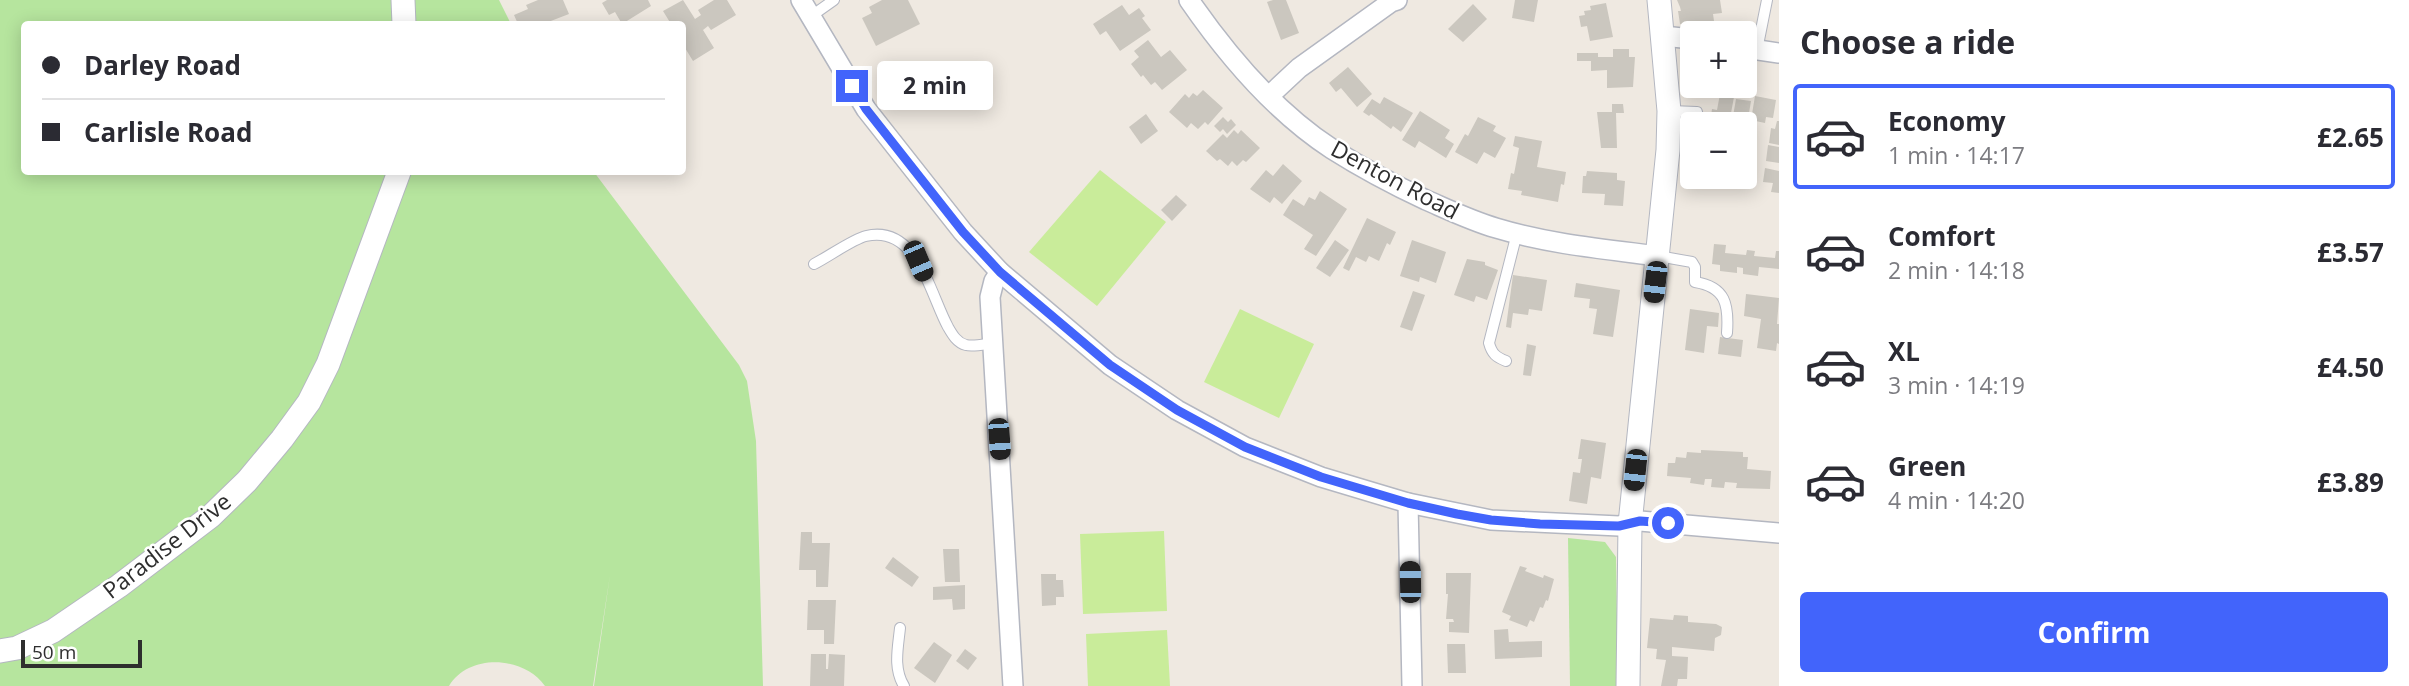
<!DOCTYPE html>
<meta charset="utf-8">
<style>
:root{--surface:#fff;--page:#f2f2f3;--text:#2b2b33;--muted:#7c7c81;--line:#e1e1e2;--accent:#4264fb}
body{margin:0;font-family:"Open Sans",sans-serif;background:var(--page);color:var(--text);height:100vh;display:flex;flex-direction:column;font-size:26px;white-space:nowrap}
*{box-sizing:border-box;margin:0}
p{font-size:23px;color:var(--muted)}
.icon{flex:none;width:38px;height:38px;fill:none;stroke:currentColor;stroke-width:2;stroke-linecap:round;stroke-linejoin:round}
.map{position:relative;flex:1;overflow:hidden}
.side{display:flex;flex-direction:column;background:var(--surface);width:630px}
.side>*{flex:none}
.hud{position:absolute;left:21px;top:21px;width:665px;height:154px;border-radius:7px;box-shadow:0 4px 18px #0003;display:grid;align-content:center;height:154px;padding:0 21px;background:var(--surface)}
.controls{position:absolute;left:1680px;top:21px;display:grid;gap:14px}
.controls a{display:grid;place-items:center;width:77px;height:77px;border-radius:7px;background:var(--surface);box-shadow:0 4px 18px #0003;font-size:35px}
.scale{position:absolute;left:21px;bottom:18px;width:121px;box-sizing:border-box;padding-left:7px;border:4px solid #2e2e2e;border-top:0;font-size:19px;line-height:24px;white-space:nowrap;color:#2e2e2e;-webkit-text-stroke:5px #fff;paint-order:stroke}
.end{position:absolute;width:32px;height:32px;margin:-16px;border:9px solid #4264fb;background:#fff;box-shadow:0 0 0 4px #fff}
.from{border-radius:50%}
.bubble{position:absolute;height:49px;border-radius:7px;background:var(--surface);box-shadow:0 4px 18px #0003;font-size:23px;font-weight:700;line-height:49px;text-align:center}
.car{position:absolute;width:21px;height:42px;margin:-21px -10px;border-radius:9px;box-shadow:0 0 5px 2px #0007;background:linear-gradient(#222 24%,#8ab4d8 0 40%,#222 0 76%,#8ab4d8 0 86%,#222 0)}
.hud b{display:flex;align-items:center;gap:24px;height:66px;font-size:26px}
.hud b+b{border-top:2px solid var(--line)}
.hud i{width:18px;height:18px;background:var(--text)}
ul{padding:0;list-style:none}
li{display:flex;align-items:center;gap:21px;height:105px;margin:0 14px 10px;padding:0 7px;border:4px solid transparent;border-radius:7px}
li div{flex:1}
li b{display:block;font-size:26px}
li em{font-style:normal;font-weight:700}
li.active{border-color:var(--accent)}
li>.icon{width:63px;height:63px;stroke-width:1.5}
h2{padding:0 21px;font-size:32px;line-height:84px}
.cta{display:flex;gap:14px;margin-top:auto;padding:14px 21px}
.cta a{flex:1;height:80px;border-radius:7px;background:var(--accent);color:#fff;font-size:28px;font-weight:700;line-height:80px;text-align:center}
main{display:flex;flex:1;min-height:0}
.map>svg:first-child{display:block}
.green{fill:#b6e59e}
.pitch{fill:#c9ec9a}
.building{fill:#cbc7bf}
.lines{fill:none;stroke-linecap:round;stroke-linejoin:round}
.service-casing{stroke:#b4b7c1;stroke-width:12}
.minor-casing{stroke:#b4b7c1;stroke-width:22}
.tertiary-casing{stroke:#b4b7c1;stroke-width:25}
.service{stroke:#fff;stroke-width:10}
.minor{stroke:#fff;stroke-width:19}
.tertiary{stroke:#fff;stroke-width:23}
.route{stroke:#4264fb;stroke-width:9}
.labels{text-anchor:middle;stroke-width:5;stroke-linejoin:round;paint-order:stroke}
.street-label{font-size:23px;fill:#2e2e2e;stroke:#fff}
</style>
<main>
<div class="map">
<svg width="1779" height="686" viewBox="0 0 1779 686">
<rect width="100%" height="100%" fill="#efe9e1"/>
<!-- green -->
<g class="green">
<path d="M0,0H499L511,24H24V172H594L739,365L747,381L756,441L763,686H594L610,575L593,686H545C524,656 469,653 449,686H0Z"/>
<path d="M1568,538L1605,542L1616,557L1618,686H1570Z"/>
</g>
<!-- pitch -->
<g class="pitch">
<path d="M1100,170L1166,222L1097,306L1029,252Z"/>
<path d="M1240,309L1314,344L1279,418L1204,382Z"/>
<path d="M1164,531L1167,611L1083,614L1080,534Z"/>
<path d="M1167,630L1170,686H1088L1086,634Z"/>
</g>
<!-- building -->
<g class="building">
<path d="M538,0H563L569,14L543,24H518L514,15L528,9L526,5Z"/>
<path d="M607,0H648L651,6L622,24L615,12L609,15L602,3Z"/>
<path d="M683,0L695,19L701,15L698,10L714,0H727L736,15L711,30L708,26L703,30L714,48L693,61L682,43V24H671L663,11Z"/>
<path d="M882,0H908L920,24L876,46L862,18L872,13L869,7Z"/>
<path d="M1273,0H1286L1299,33L1281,40L1267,2Z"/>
<path d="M1515,0H1538L1534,22L1512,18Z"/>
<path d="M1677,0H1720L1722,13L1713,14L1714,21L1680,24L1678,11H1681L1680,7Z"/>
<path d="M1606,3L1613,37L1590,41L1587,26L1581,27L1579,16L1585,15L1584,11L1591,10L1590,6Z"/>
<path d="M1473,4L1487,19L1463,42L1448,29Z"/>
<path d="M1122,5L1129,15L1139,8L1145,16L1142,18L1151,30L1120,51L1106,31L1100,35L1093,24Z"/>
<path d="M1148,40L1161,57L1170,50L1187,70L1162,90L1155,82L1151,85L1143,75L1141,77L1131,64L1139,57L1134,51Z"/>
<path d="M1613,49H1629V57H1635L1633,87L1607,88V70L1591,71V61H1577V53H1598V57H1613Z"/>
<path d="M1348,67L1372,94L1357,107L1341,88L1336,92L1329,83Z"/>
<path d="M1716,86H1736L1729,124L1710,123L1712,109L1717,110L1720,94L1714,93Z"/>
<path d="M1203,90L1223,108L1208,125L1205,122L1198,129L1191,123L1187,128L1169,112L1185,94L1189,98L1193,93L1197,96Z"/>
<path d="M1755,96L1776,100L1773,118L1766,117L1765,123L1751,120Z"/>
<path d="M1384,97L1413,113L1401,132L1393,126L1391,129L1371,114L1369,116L1363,112L1372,99L1380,104Z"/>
<path d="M1736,99L1751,101L1747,125L1732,122Z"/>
<path d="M1612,104H1623L1624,113H1616L1617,148H1601L1597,112H1612Z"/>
<path d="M1420,111L1450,130L1445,138L1454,144L1446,158L1419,141L1415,148L1402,140Z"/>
<path d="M1146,114L1158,131L1141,144L1129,127Z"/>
<path d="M1223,117L1228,122L1231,119L1236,125L1227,134L1223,129L1220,132L1214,126Z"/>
<path d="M1478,117L1496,126L1493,131L1506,138L1495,158L1484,152L1477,164L1455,152L1465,134L1468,136Z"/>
<path d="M1777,121H1779V145L1769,143L1771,128L1775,129Z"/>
<path d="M1234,130L1238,134L1241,130L1260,148L1246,162L1243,160L1237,166L1232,161L1228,166L1220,159L1217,161L1206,151L1223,134L1227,138Z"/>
<path d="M1515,136L1542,141L1537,167L1566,172L1564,185L1561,184L1558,202L1521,195L1522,191L1508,189L1511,173L1514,174L1519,148L1513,146Z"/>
<path d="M1768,145L1779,147V163L1766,161Z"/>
<path d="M1283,164L1302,181L1282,204L1274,197L1270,203L1250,189L1266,170L1273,176Z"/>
<path d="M1765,168L1779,171V193L1771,192L1773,183L1763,182Z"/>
<path d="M1587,171L1617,173V180L1625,181L1623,206L1604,205L1605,194L1582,193L1583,176H1586Z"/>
<path d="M1320,191L1347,209L1316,256L1304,249L1313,235L1283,215L1293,199L1304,206L1309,197L1315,200Z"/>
<path d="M1176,195L1187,205L1172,221L1161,210Z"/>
<path d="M1367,218L1396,232L1390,245L1387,243L1379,261L1369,256L1366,262L1356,257L1349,271L1343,268Z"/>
<path d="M1335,240L1349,250L1330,277L1316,268Z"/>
<path d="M1412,240L1446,252L1436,283L1420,277L1419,282L1400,276Z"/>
<path d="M1714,244L1726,245L1725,253L1746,255L1747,250L1755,251L1754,256L1775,258L1776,251H1779V269L1759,267L1758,276L1743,274V268L1737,267V273L1720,271V265L1712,264Z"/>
<path d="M1467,259L1485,262V265L1498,270L1487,300L1476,296L1474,302L1454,295Z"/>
<path d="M1513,275L1547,280L1542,311L1529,309L1528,315L1513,313L1511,328L1506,327Z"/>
<path d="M1576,283L1620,290L1613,337L1593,334L1597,309L1589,308L1590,299L1574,297Z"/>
<path d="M1413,291L1425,295L1412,331L1400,327Z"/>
<path d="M1746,294L1779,298L1777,324H1779V344L1777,343L1776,351L1757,348L1761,319L1744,316Z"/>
<path d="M1690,309L1719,313L1718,327L1707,326L1704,353L1685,350Z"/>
<path d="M1720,337L1743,340L1741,357L1718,354Z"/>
<path d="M1527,344L1536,346L1531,376L1523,375Z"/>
<path d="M1581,439L1606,443L1601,479L1591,477L1587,504L1569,501L1573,472L1580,473L1582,459H1578Z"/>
<path d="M1701,450L1743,452V457H1748L1747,469L1771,471L1770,489L1736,488L1737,483L1725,482L1724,488L1711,487L1712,479H1705L1704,485L1690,483L1691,478L1667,476L1668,463H1675L1676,457L1686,458L1687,452L1701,453Z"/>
<path d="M801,532H812V543H830L828,587H816V570H799Z"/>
<path d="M943,549H959L960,582H945Z"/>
<path d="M893,557L919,577L912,587L885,568Z"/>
<path d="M1520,566L1527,568L1525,571L1543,578L1544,575L1554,579L1548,601L1546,600L1543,608L1540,607L1534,622L1530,620L1527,627L1509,620L1511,616L1502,612Z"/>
<path d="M1446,573H1471L1469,633L1449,632V622H1454L1453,619H1446L1448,594H1446Z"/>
<path d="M1041,574H1056V580H1063L1064,597H1056V605L1042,606Z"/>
<path d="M965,585V609L953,610L952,599L933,600V587Z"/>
<path d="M808,600H836L834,644H824V630H807Z"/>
<path d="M1674,615L1688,616V622L1716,624L1722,627L1721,635L1715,638L1714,651L1672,647V656L1688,657L1687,679H1678L1677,686H1661L1666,660L1656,659L1657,649L1647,648L1650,618L1673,620Z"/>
<path d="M1508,629L1509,642L1542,641V657L1495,659L1494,630Z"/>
<path d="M934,642L952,655L935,683L914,668Z"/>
<path d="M1447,644H1465L1466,673H1448Z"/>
<path d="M965,649L977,658L968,670L956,661Z"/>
<path d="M811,654H826V669H828L829,654L845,655L844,686H810Z"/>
</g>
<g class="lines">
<!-- service casing -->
<g class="service-casing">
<g id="service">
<path d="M810,17L834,0"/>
<path d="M1757,50L1767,0"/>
<path d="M1670,111L1697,112L1699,124"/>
<path d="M1658,256L1692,262L1695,267V282C1726,287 1729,305 1727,333"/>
<path d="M814,264C828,257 853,239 866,236C917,224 930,294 948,327C952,334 957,343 966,345C973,347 985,344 993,343"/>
<path d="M1506,361C1496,357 1492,354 1489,343L1517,233"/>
<path d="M900,628C898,648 893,668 904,686"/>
</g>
</g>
<!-- minor casing -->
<g class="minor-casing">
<g id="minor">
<path d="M801,0L866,109L963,232L1000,272L1110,365L1177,410L1245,447L1321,477L1408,503L1491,520L1619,526L1640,521L1779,533"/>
<path d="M1189,0C1227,55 1275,112 1332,149C1362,168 1394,185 1426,200C1449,210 1472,221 1496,228C1549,244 1603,249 1658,256"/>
<path d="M1663,36L1692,39"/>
<path d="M1745,48L1779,53"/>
<path d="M1269,96L1299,68L1391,2L1397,0"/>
<path d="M1000,272L994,281L990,297L1013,686"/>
<path d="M1408,503L1412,686"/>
</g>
</g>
<!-- tertiary casing -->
<g class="tertiary-casing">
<g id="tertiary">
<path d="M403,0L404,24"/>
<path d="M0,651L17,648L53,631L119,586L211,516L247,481L282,439L309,402L328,364L399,172"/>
<path d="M1628,686L1630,524L1668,150L1669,111L1659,0"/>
</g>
</g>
<!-- service -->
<use href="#service" class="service"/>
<!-- minor -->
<use href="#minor" class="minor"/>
<!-- tertiary -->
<use href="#tertiary" class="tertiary"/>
</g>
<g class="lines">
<!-- route -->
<path class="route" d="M852,86L866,109L963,232L1000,272L1110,365L1177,410L1245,447L1321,477L1408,503L1457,514L1491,520L1540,524L1619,526L1640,521L1668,523"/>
</g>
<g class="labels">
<!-- street labels -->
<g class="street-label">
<text transform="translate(1395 180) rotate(28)" y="8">Denton Road</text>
<text transform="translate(167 546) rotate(-38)" y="8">Paradise Drive</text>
</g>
</g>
</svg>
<div class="controls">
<a>+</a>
<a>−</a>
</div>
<div class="scale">50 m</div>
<i class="end from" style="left:1668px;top:523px"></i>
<i class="end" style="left:852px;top:86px"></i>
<div class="bubble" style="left:877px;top:61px;width:116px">2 min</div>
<i class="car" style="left:918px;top:261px;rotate:157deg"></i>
<i class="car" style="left:1655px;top:282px;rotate:187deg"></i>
<i class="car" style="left:999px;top:439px;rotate:176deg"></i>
<i class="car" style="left:1635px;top:470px;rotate:186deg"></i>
<i class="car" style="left:1410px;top:582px;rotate:359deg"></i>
<div class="hud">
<b><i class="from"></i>Darley Road</b>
<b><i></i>Carlisle Road</b>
</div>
</div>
<section class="side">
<h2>Choose a ride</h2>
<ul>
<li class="active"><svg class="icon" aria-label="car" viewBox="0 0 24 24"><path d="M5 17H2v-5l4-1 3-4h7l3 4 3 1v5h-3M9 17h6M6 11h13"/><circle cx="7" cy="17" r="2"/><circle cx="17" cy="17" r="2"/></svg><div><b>Economy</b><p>1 min · 14:17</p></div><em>£2.65</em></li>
<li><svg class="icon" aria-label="car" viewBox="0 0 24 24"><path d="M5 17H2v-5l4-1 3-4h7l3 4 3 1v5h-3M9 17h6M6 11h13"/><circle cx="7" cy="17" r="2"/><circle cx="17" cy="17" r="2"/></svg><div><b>Comfort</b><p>2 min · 14:18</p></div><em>£3.57</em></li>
<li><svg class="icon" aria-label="car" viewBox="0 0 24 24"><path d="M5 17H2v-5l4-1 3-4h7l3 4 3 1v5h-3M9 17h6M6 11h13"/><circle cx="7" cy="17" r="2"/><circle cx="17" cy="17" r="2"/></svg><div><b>XL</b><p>3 min · 14:19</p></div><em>£4.50</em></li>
<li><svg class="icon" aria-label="car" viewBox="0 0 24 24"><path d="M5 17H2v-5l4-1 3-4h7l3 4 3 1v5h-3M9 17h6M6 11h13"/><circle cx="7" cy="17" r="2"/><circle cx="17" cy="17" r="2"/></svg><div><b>Green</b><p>4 min · 14:20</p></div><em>£3.89</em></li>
</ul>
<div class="cta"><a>Confirm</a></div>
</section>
</main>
